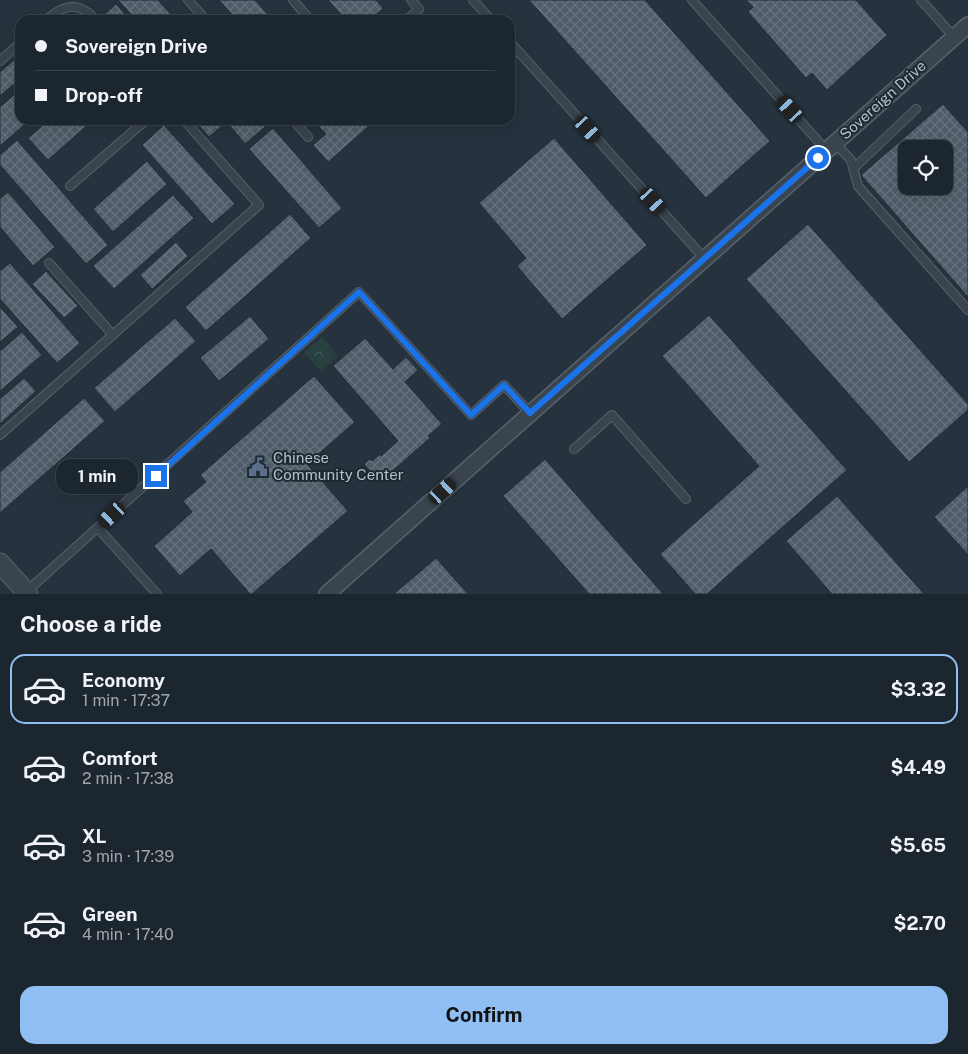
<!DOCTYPE html>
<meta charset="utf-8">
<style>
:root{--surface:#1c262e;--page:#29323a;--text:#f1f3f6;--muted:#a0a5aa;--line:#3a434a;--accent:#90bff4}
body{margin:0;font-family:"Public Sans",sans-serif;background:var(--page);color:var(--text);height:100vh;display:flex;flex-direction:column;font-size:19px;white-space:nowrap}
*{box-sizing:border-box;margin:0}
p{font-size:16px;color:var(--muted)}
.icon{flex:none;width:28px;height:28px;fill:none;stroke:currentColor;stroke-width:2;stroke-linecap:round;stroke-linejoin:round}
.map{position:relative;height:594px;overflow:hidden}
.drawer{display:flex;flex-direction:column;background:var(--surface);flex:1}
.drawer>*{flex:none}
.hud{position:absolute;left:15px;top:15px;width:500px;height:110px;border-radius:15px;box-shadow:0 5px 20px #0002,0 0 0 1px var(--line);display:grid;align-content:center;height:110px;padding:0 20px;background:var(--surface)}
.controls{position:absolute;left:898px;top:140px;display:grid;gap:10px}
.controls a{display:grid;place-items:center;width:55px;height:55px;border-radius:10px;background:var(--surface);box-shadow:0 5px 20px #0002,0 0 0 1px var(--line);font-size:25px}
.end{position:absolute;width:22px;height:22px;margin:-11px;border:6px solid #1a73e8;background:#fff;box-shadow:0 0 0 2px #fff}
.from{border-radius:50%}
.bubble{position:absolute;height:35px;border-radius:15px;background:var(--surface);box-shadow:0 5px 20px #0002,0 0 0 1px var(--line);font-size:16px;font-weight:700;line-height:35px;text-align:center}
.car{position:absolute;width:15px;height:30px;margin:-15px -8px;border-radius:6px;box-shadow:0 0 4px 1px #0007;background:linear-gradient(#222 24%,#8ab4d8 0 40%,#222 0 76%,#8ab4d8 0 86%,#222 0)}
.hud b{display:flex;align-items:center;gap:18px;height:48px;font-size:19px}
.hud b+b{border-top:1px solid var(--line)}
.hud i{width:12px;height:12px;background:var(--text)}
ul{padding:0;list-style:none}
li{display:flex;align-items:center;gap:15px;height:70px;margin:0 10px 8px;padding:0 10px;border:2px solid transparent;border-radius:15px}
li div{flex:1}
li b{display:block;font-size:19px}
li em{font-style:normal;font-weight:700}
li.on{border-color:var(--accent)}
li>.icon{width:45px;height:45px;stroke-width:1.5}
h2{padding:0 20px;font-size:22px;line-height:60px}
.primary-button{display:flex;gap:10px;margin-top:auto;padding:10px 20px}
.primary-button a{flex:1;height:58px;border-radius:15px;background:var(--accent);color:#111;font-size:20px;font-weight:700;line-height:58px;text-align:center}
.map>svg:first-child{display:block}
.park{fill:url(#park-crowns)}
.building{fill:url(#building-cross-hatch);stroke:#202b35;fill-rule:evenodd}
.lines{fill:none;stroke-linecap:round;stroke-linejoin:round}
.service-casing{stroke:#57626c;stroke-width:10}
.minor-casing{stroke:#57626c;stroke-width:18}
.tertiary-casing{stroke:#57626c;stroke-width:21}
.service{stroke:#3a444e;stroke-width:8}
.minor{stroke:#3a444e;stroke-width:15}
.tertiary{stroke:#3a444e;stroke-width:19}
.route{stroke:#1a73e8;stroke-width:6}
.labels{text-anchor:middle;stroke-width:4;stroke-linejoin:round;paint-order:stroke}
.street-label{font-size:15px;fill:#b6bfc9;stroke:#1e2933}
.poi-label{font-size:15px;fill:#b6bfc9;stroke:#1e2933;text-anchor:start}
</style>
<div class="map">
<svg width="968" height="594" viewBox="0 0 968 594">
<defs>
<pattern id="park-crowns" width="20" height="18" patternUnits="userSpaceOnUse" patternTransform="scale(1.25)"><rect width="20" height="18" fill="#294040"/><path d="M2 6a3 3 0 1 1 6 0M12 15a3 3 0 1 1 6 0" fill="none" stroke="#465a5a"/></pattern>
<pattern id="building-cross-hatch" width="8" height="8" patternUnits="userSpaceOnUse" patternTransform="scale(1.25)"><rect width="8" height="8" fill="#4f5d69"/><path d="M0 0l8 8M0 8l8-8" fill="none" stroke="#66727d"/></pattern>
</defs>
<rect width="100%" height="100%" fill="#26323e"/>
<!-- park -->
<path class="park" d="M322,337L338,356L321,371L304,353Z"/>
<!-- building -->
<g class="building">
<path d="M118,0H158L176,20H136Z"/>
<path d="M219,0H255L273,20H237Z"/>
<path d="M328,0H376L383,8L370,20H346Z"/>
<path d="M529,0H645L770,141L706,198Z"/>
<path d="M746,0H856L887,35L827,90L812,73L806,78L748,12L753,7Z"/>
<path d="M116,4L130,20H105L102,17Z"/>
<path d="M14,60L20,67V79L0,96V72Z"/>
<path d="M20,90V120H30L0,146V107Z"/>
<path d="M943,104L968,132V297L861,175ZM906,149H944V186H906Z"/>
<path d="M49,120H93L48,160L28,138Z"/>
<path d="M194,120H219L223,125L209,137Z"/>
<path d="M225,120H263L267,125L245,144Z"/>
<path d="M325,120H362L368,127L328,162L313,145L326,134L318,126Z"/>
<path d="M164,125L235,204L212,224L142,145Z"/>
<path d="M273,128L342,208L319,228L249,149Z"/>
<path d="M554,138L647,245L562,319L517,266L526,258L479,203Z"/>
<path d="M17,140L108,245L86,264L0,165V155Z"/>
<path d="M147,161L167,184L113,232L93,209Z"/>
<path d="M8,192L55,247L33,266L0,227V199Z"/>
<path d="M173,195L194,218L114,289L93,266Z"/>
<path d="M290,214L311,238L206,331L185,307Z"/>
<path d="M808,224L968,404V410L909,462L746,279Z"/>
<path d="M176,242L188,256L152,289L140,275Z"/>
<path d="M10,263L80,343L57,363L0,299V271Z"/>
<path d="M46,271L78,306L64,318L32,284Z"/>
<path d="M0,307L18,327L0,342Z"/>
<path d="M709,315L847,470L707,594H695L660,554L759,466L662,356Z"/>
<path d="M250,316L269,339L219,381L200,358Z"/>
<path d="M175,318L196,341L115,412L94,388Z"/>
<path d="M22,332L42,355L0,391V351Z"/>
<path d="M365,338L393,369L406,357L418,370L405,382L442,424L428,436L430,438L380,482L364,464L370,459L372,461L380,454L381,456L398,441L333,366Z"/>
<path d="M314,376L355,422L307,464L348,511L252,594H250L211,549L180,576L154,546L192,512L183,501L206,482L200,475Z"/>
<path d="M24,378L36,391L0,424V399Z"/>
<path d="M84,398L105,421L0,513V472Z"/>
<path d="M545,459L663,594H589L503,496Z"/>
<path d="M968,486V555L934,517Z"/>
<path d="M837,496L924,594H832L786,541Z"/>
<path d="M436,558L468,594H394Z"/>
</g>
<g class="lines">
<!-- service casing -->
<g class="service-casing">
<g id="service">
<path d="M188,0L206,20"/>
<path d="M293,0L310,20"/>
<path d="M473,0L491,20"/>
<path d="M692,0L826,150"/>
<path d="M921,0L954,37"/>
<path d="M46,20C64,4 79,1 96,20"/>
<path d="M407,20L419,9L411,0"/>
<path d="M510,42L704,258"/>
<path d="M0,61L20,43"/>
<path d="M293,120L308,137"/>
<path d="M835,143L851,160L858,186L864,193L968,310"/>
<path d="M854,168L916,109"/>
<path d="M70,186L146,120"/>
<path d="M49,263L113,335"/>
<path d="M0,435L259,205L184,120"/>
<path d="M574,449L612,415L686,499"/>
<path d="M98,528L157,594"/>
<path d="M26,592L359,292L471,415L504,385L530,413"/>
</g>
</g>
<!-- minor casing -->
<g class="minor-casing">
<path id="minor" d="M327,594L968,25"/>
</g>
<!-- tertiary casing -->
<g class="tertiary-casing">
<path id="tertiary" d="M0,563L28,594"/>
</g>
<!-- service -->
<use href="#service" class="service"/>
<!-- minor -->
<use href="#minor" class="minor"/>
<!-- tertiary -->
<use href="#tertiary" class="tertiary"/>
</g>
<g class="lines">
<!-- route -->
<path class="route" d="M156,476L359,292L471,415L504,385L530,413L818,158"/>
</g>
<!-- icons -->
<defs>
<g id="civic-bare" transform="scale(1.5)"><path d="M-.6-6.5H3V-4.5H.6V-3L4-1V1h2V6H-6V1h2V-1L-.6-3ZM-1.2 2.5V6h2.4V2.5Z" fill="#5c6f8a" stroke="#1e2933" stroke-width="2.5" paint-order="stroke"/></g>
</defs>
<g fill-rule="evenodd">
<use href="#civic-bare" x="258" y="467"/>
</g>
<g class="labels">
<!-- street labels -->
<g class="street-label">
<text transform="translate(883 100) rotate(-42)" y="5">Sovereign Drive</text>
</g>
<!-- poi labels -->
<g class="poi-label">
<text x="273" y="463">Chinese<tspan x="273" dy="17">Community Center</tspan></text>
</g>
</g>
</svg>
<div class="controls">
<a><svg class="icon" aria-label="locate" viewBox="0 0 24 24"><circle cx="12" cy="12" r="6"/><path d="M12 2v4M12 18v4M2 12h4M18 12h4"/></svg></a>
</div>
<i class="end from" style="left:818px;top:158px"></i>
<i class="end" style="left:156px;top:476px"></i>
<div class="bubble" style="left:56px;top:459px;width:82px">1 min</div>
<i class="car" style="left:790px;top:109px;rotate:318deg"></i>
<i class="car" style="left:588px;top:129px;rotate:138deg"></i>
<i class="car" style="left:653px;top:201px;rotate:138deg"></i>
<i class="car" style="left:443px;top:491px;rotate:48deg"></i>
<i class="car" style="left:112px;top:515px;rotate:228deg"></i>
<div class="hud">
<b><i class="from"></i>Sovereign Drive</b>
<b><i></i>Drop-off</b>
</div>
</div>
<section class="drawer">
<h2>Choose a ride</h2>
<ul>
<li class="on"><svg class="icon" aria-label="car" viewBox="0 0 24 24"><path d="M5 17H2v-5l4-1 3-4h7l3 4 3 1v5h-3M9 17h6M6 11h13"/><circle cx="7" cy="17" r="2"/><circle cx="17" cy="17" r="2"/></svg><div><b>Economy</b><p>1 min · 17:37</p></div><em>$3.32</em></li>
<li><svg class="icon" aria-label="car" viewBox="0 0 24 24"><path d="M5 17H2v-5l4-1 3-4h7l3 4 3 1v5h-3M9 17h6M6 11h13"/><circle cx="7" cy="17" r="2"/><circle cx="17" cy="17" r="2"/></svg><div><b>Comfort</b><p>2 min · 17:38</p></div><em>$4.49</em></li>
<li><svg class="icon" aria-label="car" viewBox="0 0 24 24"><path d="M5 17H2v-5l4-1 3-4h7l3 4 3 1v5h-3M9 17h6M6 11h13"/><circle cx="7" cy="17" r="2"/><circle cx="17" cy="17" r="2"/></svg><div><b>XL</b><p>3 min · 17:39</p></div><em>$5.65</em></li>
<li><svg class="icon" aria-label="car" viewBox="0 0 24 24"><path d="M5 17H2v-5l4-1 3-4h7l3 4 3 1v5h-3M9 17h6M6 11h13"/><circle cx="7" cy="17" r="2"/><circle cx="17" cy="17" r="2"/></svg><div><b>Green</b><p>4 min · 17:40</p></div><em>$2.70</em></li>
</ul>
<div class="primary-button"><a>Confirm</a></div>
</section>
